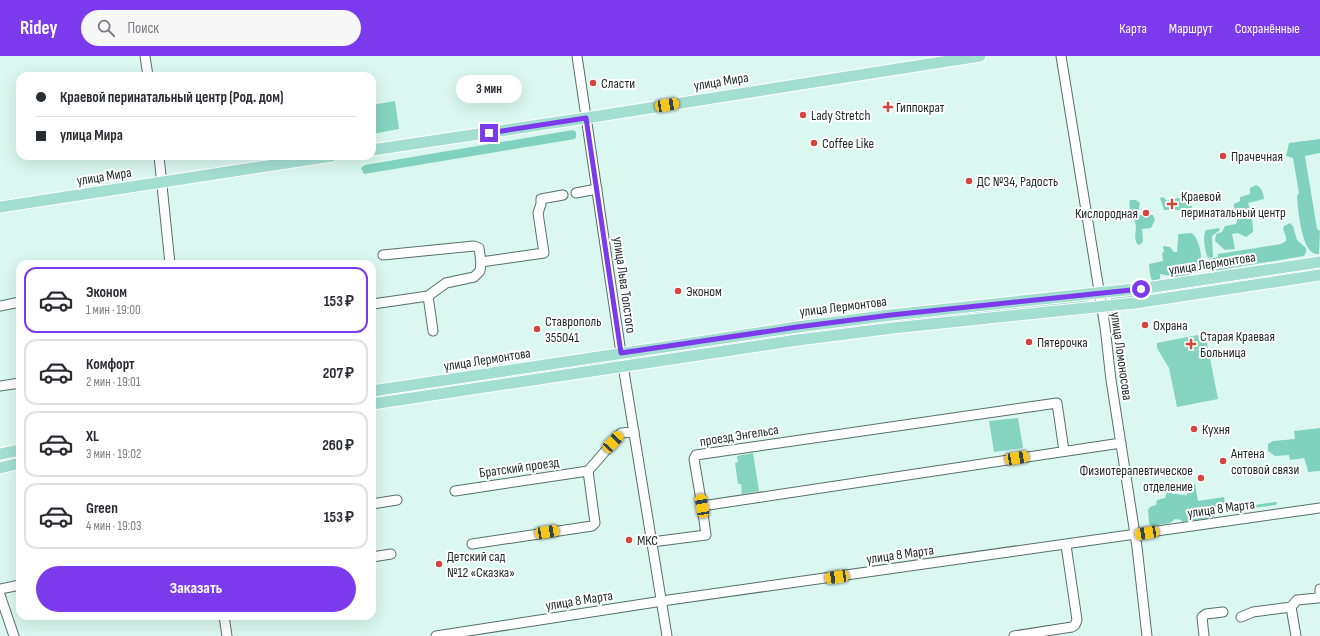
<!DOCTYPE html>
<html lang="ru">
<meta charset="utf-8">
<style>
:root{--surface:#fff;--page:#f7f7f7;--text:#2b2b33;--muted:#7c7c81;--line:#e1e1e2;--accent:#7c3aed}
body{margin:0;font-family:"Sofia Sans Condensed",sans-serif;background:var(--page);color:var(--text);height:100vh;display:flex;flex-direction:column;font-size:15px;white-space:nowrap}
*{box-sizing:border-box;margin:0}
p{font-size:13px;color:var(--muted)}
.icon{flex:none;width:22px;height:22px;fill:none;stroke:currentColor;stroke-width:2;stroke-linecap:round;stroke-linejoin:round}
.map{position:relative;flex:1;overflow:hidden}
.side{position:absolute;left:16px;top:204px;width:360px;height:360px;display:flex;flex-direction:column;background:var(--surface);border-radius:12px;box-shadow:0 4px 16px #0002}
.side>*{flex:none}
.guide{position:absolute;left:16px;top:16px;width:360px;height:88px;border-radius:12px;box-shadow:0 4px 16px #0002;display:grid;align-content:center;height:88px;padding:0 20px;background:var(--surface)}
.end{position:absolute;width:18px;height:18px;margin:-9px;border:5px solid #7c3aed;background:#fff;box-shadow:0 0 0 2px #fff}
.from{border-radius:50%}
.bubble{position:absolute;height:28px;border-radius:14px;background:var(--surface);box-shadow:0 4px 16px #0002;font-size:13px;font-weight:700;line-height:28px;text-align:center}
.car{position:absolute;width:12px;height:24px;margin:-12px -6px;border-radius:5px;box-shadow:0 0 3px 1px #0007;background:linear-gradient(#f5c518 24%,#345 0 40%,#f5c518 0 76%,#345 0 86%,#f5c518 0)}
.guide b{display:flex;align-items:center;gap:14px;height:38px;font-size:15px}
.guide b+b{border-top:1px solid var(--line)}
.guide i{width:10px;height:10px;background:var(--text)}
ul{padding:7px 0 0;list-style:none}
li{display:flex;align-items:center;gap:12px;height:66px;margin:0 8px 6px;padding:0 12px;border:2px solid var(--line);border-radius:12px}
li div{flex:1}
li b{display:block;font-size:15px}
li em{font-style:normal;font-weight:700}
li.active{border-color:var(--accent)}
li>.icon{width:36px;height:36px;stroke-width:1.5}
.action{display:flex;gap:8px;margin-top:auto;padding:8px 20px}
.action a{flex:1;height:46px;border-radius:24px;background:var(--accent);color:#fff;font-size:16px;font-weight:700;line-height:46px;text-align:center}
header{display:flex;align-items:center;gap:24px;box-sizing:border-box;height:56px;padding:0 20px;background:var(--accent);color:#fff}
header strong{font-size:19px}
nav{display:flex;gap:22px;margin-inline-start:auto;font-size:14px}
.search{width:280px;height:36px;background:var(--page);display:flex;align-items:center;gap:10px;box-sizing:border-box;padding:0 14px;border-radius:22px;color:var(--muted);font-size:15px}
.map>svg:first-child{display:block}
.green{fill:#85d4c0}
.forest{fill:#80d2be}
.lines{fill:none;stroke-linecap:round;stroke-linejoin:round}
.minor-casing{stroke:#567069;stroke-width:11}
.major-casing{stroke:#fff;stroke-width:13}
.minor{stroke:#fff;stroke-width:9}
.major{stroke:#a3dfd1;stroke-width:11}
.route{stroke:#7c3aed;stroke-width:5}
.poi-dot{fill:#d44540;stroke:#fff;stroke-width:1.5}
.labels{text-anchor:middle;stroke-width:4;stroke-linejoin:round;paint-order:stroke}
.street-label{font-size:14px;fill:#1e2926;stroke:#fff}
.poi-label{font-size:14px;fill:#1e2926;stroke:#fff;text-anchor:start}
</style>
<header>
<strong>Ridey</strong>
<div class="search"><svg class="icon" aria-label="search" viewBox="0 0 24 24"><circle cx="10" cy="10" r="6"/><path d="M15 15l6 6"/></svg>Поиск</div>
<nav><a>Карта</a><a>Маршрут</a><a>Сохранённые</a></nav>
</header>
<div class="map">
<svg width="1320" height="580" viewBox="0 0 1320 580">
<rect width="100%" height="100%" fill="#daf8ef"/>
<!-- green -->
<g class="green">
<path d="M395,45L399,73L372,78V49Z"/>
<path d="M1320,211V214L1111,244V242Z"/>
<path d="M1087,244L1089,247L628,304V302L797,276L892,264Z"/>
<path d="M1198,279L1200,285L1207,287L1218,343L1177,351L1169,312L1157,292V287Z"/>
<path d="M614,304L615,307L372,344V340Z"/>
<path d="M1018,362L1023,392L994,396L989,365Z"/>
<path d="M753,397L759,435L742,438L741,428H738L735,407L738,406L737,400Z"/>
</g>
<!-- forest -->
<g class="forest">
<path d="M573,74L576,76V81L575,83L364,118L361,112L365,109Z"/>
<path d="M1320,83V97L1305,100L1317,173L1320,175L1319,198C1317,198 1315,198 1313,197C1301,190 1298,153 1297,140L1299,137L1293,102L1286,100L1289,87Z"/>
<path d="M1256,129C1262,132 1263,136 1264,143L1248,147C1250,152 1254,171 1253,176L1246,181L1238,177L1232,178L1235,193L1225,194L1215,185L1216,178L1222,176L1225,170L1236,168C1240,162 1233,155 1234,148L1240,145V141L1250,138V132Z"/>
<path d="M1163,141L1167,145C1177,141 1183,141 1191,148L1192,152L1188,155L1183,154H1164L1160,142Z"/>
<path d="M1130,144H1136L1140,147L1138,159H1153L1155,164L1151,172L1142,173L1143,185L1141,188L1138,189C1132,181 1138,174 1135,166C1132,158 1128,153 1130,144Z"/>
<path d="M1290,167L1293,170L1297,184L1306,192V196L1304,200L1214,215L1210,212L1208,208L1209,203L1218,201V198L1281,188L1286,185V181L1283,173L1284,170Z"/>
<path d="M1219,172L1220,174L1212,180L1213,199V201L1208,202C1205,196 1202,180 1206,174Z"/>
<path d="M1191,177L1194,179C1200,187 1204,206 1199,215L1189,220L1176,222L1171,220L1160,218V223L1156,226L1152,225L1150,218L1149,208L1163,205L1162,197L1164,196L1163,190L1170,191L1174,196H1177C1177,191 1179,183 1178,179L1179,178Z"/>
<path d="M1320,372V415L1308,416L1307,411L1304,402L1290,404L1289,399L1275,400L1268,395V388L1273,385L1295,383L1294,375Z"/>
<path d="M1187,428H1195L1198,445L1224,441L1226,454L1216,457L1213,462L1182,466L1181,464L1175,463L1170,467L1152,470L1149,467L1148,454L1150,451L1156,449L1157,444L1165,442L1168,432L1171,431L1172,438C1178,437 1182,440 1187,439Z"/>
<path d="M1276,446H1277L1276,449L1232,455V452Z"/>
</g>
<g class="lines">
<!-- minor casing -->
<g class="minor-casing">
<g id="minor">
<path d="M145,0L148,20"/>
<path d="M577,0L621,297L667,580"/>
<path d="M1061,0L1105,271L1111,324L1137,491L1147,580"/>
<path d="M159,100L170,208"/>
<path d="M576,137L597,133"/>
<path d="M383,199L474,190L479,192L481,206L544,197L538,157L541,148V143L563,139"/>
<path d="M428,240L433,275"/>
<path d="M373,248L428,240L446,227L474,221L480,215L481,206"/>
<path d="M0,250L20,246"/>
<path d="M0,330L20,327"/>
<path d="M1064,395L1057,347L696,399L694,403L702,450L1121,387"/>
<path d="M588,415L621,377L634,376"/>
<path d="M455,435L588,415L595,467L592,470L472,488"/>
<path d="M372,448L397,444"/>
<path d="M652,486L706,479L702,450"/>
<path d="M372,501L391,498"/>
<path d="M0,533L20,529"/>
<path d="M0,539L14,580"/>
<path d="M1291,551L1296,580"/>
<path d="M224,560L227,580"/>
<path d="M1241,561L1253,556L1291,551L1297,544L1318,542L1320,541V533"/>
<path d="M436,580L669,544L1320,452"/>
<path d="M1014,580L1072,571L1075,569L1077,564L1066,489"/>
<path d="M1204,580L1202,561L1206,558L1223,556"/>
</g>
</g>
<!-- major casing -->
<g class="major-casing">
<g id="major">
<path d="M372,94L586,62L980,0"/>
<path d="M0,151L332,100"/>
<path d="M372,335L797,271L891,259L1153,231L1320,206"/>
<path d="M372,348L798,284L893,272L1135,247L1320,219"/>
<path d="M0,398L20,394"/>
<path d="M0,412L20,407"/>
</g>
</g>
<!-- minor -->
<use href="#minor" class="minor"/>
<!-- major -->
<use href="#major" class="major"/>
</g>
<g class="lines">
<!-- route -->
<path class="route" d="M489,77L586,62L621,297L797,271L891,259L1141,233"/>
</g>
<!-- markers -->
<g class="poi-dot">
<circle cx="593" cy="27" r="4"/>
<path d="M886 45h4v4h4v4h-4v4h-4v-4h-4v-4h4z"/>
<circle cx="803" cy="59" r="4"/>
<circle cx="814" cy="87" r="4"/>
<circle cx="1223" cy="100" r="4"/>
<circle cx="969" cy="125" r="4"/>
<path d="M1170 142h4v4h4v4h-4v4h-4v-4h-4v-4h4z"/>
<circle cx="1146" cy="157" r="4"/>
<circle cx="678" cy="235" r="4"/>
<circle cx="1145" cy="269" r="4"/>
<circle cx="537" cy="273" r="4"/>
<circle cx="1029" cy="286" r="4"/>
<path d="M1189 282h4v4h4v4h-4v4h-4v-4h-4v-4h4z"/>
<circle cx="1194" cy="373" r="4"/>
<circle cx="1223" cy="405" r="4"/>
<circle cx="1201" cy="422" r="4"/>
<circle cx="629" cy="484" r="4"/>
<circle cx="439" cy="508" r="4"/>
</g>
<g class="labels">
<!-- street labels -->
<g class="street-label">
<text transform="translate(721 25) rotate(-9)" y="5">улица Мира</text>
<text transform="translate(104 120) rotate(-9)" y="5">улица Мира</text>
<text transform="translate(1212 207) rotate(-9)" y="5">улица Лермонтова</text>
<text transform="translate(625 229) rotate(82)" y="5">улица Льва Толстого</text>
<text transform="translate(843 250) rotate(-7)" y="5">улица Лермонтова</text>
<text transform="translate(1122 300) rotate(82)" y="5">улица Ломоносова</text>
<text transform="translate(487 303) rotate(-9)" y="5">улица Лермонтова</text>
<text transform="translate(739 379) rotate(-9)" y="5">проезд Энгельса</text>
<text transform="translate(519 411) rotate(-8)" y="5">Братский проезд</text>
<text transform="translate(1221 452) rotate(-8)" y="5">улица 8 Марта</text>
<text transform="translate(900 498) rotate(-8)" y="5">улица 8 Марта</text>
<text transform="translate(579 544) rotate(-9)" y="5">улица 8 Марта</text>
</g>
<!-- poi labels -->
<g class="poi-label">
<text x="601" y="32">Сласти</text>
<text x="896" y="56">Гиппократ</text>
<text x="811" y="64">Lady Stretch</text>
<text x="822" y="92">Coffee Like</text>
<text x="1231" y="105">Прачечная</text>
<text x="977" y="130">ДС №34, Радость</text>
<text x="1181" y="145">Краевой<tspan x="1181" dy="16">перинатальный центр</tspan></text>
<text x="1138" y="162" text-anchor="end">Кислородная</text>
<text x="686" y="240">Эконом</text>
<text x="545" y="270">Ставрополь<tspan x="545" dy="16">355041</tspan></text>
<text x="1153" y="274">Охрана</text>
<text x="1200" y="285">Старая Краевая<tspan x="1200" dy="16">Больница</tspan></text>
<text x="1037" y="291">Пятерочка</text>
<text x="1202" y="378">Кухня</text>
<text x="1231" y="402">Антена<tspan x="1231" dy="16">сотовой связи</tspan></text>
<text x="1193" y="419" text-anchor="end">Физиотерапевтическое<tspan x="1193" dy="16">отделение</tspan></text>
<text x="637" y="489">МКС</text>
<text x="447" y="505">Детский сад<tspan x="447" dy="16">№12 «Сказка»</tspan></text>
</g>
</g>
</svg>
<i class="end from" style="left:1141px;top:233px"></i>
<i class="end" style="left:489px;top:77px"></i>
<div class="bubble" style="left:456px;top:19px;width:66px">3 мин</div>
<i class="car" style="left:667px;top:49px;rotate:81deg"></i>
<i class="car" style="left:613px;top:386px;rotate:43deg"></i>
<i class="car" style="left:1017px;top:402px;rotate:81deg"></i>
<i class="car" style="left:702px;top:450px;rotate:350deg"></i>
<i class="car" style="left:547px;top:476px;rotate:81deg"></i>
<i class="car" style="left:1147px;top:477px;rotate:261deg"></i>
<i class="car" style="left:837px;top:521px;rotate:262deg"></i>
<div class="guide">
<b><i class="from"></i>Краевой перинатальный центр (Род. дом)</b>
<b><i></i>улица Мира</b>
</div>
<section class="side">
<ul>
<li class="active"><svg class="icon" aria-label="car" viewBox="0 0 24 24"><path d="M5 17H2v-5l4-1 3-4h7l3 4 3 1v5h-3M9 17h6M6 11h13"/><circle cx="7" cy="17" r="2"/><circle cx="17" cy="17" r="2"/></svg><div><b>Эконом</b><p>1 мин · 19:00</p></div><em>153 ₽</em></li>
<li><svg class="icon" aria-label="car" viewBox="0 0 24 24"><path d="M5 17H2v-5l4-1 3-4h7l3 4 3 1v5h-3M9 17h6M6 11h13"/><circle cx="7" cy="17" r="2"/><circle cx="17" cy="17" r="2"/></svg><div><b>Комфорт</b><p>2 мин · 19:01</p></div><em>207 ₽</em></li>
<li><svg class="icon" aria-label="car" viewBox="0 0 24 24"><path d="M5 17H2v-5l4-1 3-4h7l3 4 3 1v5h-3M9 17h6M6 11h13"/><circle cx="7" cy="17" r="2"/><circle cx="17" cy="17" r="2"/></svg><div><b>XL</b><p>3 мин · 19:02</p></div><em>260 ₽</em></li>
<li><svg class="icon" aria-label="car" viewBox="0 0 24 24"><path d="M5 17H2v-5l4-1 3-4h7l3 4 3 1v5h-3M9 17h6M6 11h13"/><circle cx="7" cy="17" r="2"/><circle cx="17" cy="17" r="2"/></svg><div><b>Green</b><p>4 мин · 19:03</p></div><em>153 ₽</em></li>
</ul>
<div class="action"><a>Заказать</a></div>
</section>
</div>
